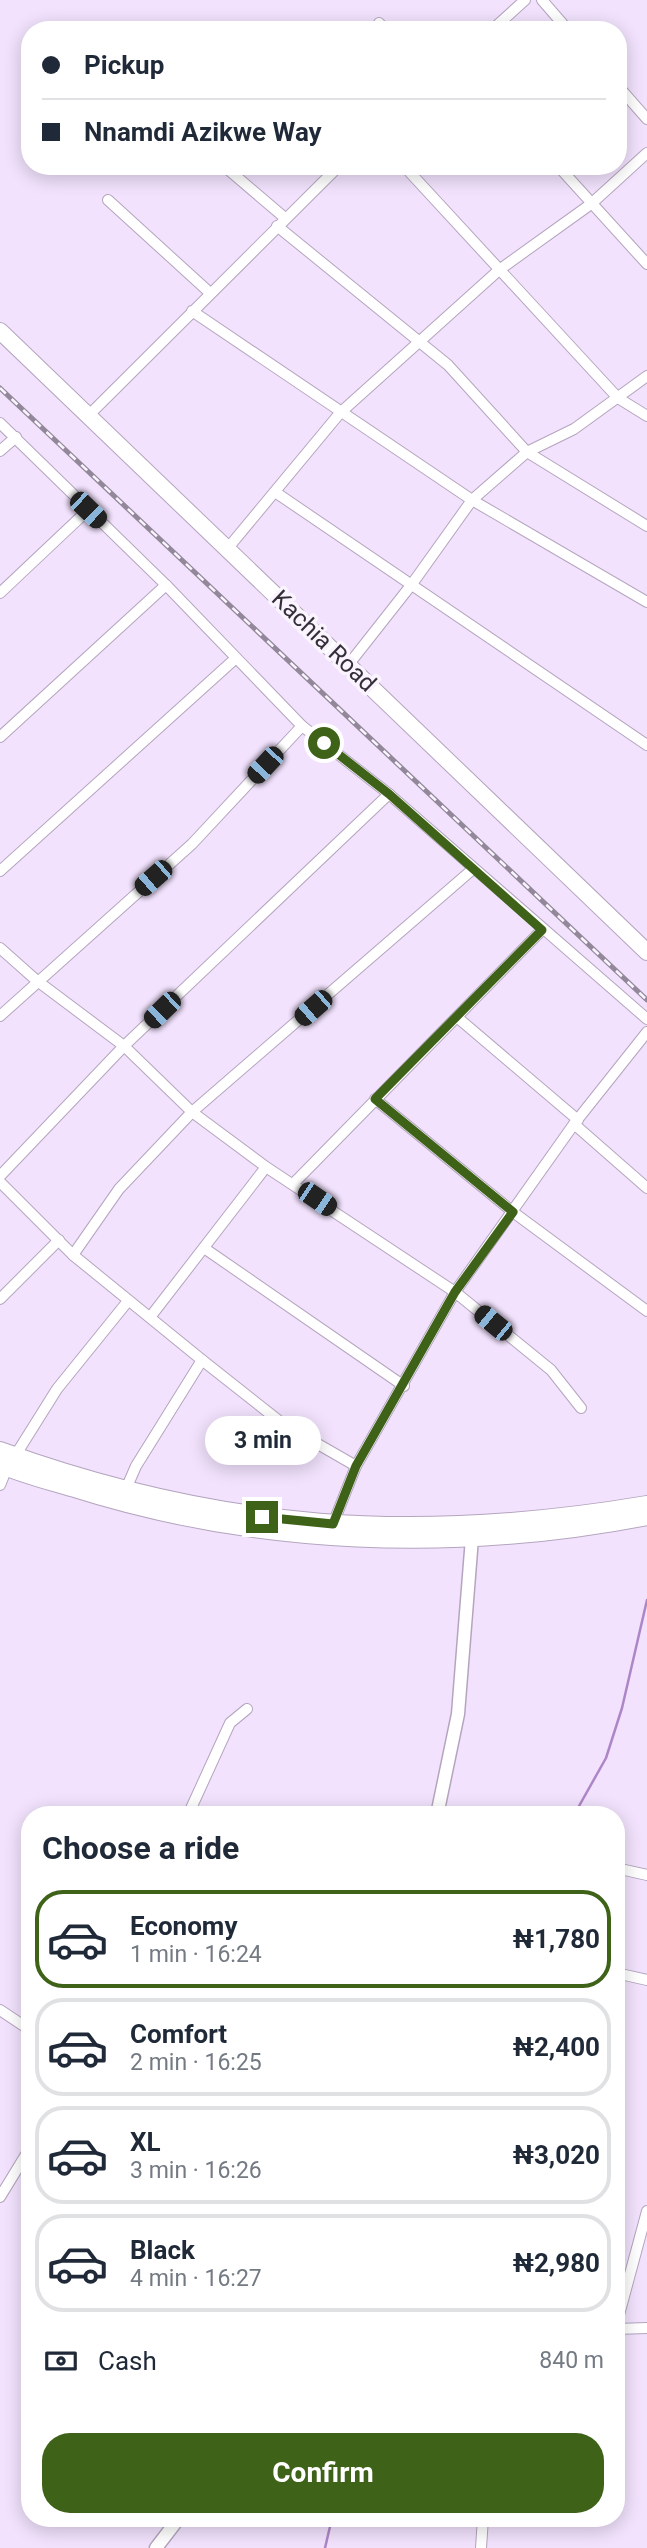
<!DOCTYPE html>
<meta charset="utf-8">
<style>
:root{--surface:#fff;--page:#f2f2f3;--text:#1f2937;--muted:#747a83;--line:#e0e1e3;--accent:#3f6219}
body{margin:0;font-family:Roboto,sans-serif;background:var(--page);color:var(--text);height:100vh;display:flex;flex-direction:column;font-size:26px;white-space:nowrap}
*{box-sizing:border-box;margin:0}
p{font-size:23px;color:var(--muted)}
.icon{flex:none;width:38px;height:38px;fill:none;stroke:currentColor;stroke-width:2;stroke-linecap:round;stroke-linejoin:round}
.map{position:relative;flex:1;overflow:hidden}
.details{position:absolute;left:21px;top:1806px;width:604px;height:721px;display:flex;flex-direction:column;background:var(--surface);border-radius:28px;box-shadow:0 4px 18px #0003}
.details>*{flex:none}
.banner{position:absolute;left:21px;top:21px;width:606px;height:154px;border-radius:28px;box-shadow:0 4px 18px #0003;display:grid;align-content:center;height:154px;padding:0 21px;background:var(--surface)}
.end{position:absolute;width:32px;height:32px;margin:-16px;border:9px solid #3f6219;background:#fff;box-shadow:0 0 0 4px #fff}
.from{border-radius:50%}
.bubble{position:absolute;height:49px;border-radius:24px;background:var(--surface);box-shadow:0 4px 18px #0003;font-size:23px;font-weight:700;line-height:49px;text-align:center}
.car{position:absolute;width:21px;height:42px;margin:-21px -10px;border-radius:9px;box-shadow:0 0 5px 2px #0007;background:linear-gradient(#222 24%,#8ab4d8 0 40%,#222 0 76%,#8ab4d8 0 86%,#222 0)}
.banner b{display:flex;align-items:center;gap:24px;height:66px;font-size:26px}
.banner b+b{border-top:2px solid var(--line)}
.banner i{width:18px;height:18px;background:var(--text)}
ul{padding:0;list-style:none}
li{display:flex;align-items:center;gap:21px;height:98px;margin:0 14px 10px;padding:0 7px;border:4px solid var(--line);border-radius:28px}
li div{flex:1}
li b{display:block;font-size:26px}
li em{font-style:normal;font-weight:700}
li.current{border-color:var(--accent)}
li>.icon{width:63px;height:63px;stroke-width:1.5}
h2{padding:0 21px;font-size:32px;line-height:84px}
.pay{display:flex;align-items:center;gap:18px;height:77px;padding:0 21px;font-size:26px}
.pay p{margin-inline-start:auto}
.action{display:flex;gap:14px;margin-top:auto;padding:14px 21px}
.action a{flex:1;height:80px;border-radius:28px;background:var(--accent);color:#fff;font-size:28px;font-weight:700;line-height:80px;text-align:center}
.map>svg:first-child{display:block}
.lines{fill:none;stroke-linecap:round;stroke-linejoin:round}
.stream{stroke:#ad86c7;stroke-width:2.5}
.minor-casing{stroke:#b4a5be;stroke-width:12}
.tertiary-casing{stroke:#b4a5be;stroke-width:15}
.primary-casing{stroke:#b4a5be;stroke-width:18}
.trunk-casing{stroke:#b4a5be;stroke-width:18}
.minor{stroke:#fff;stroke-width:10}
.tertiary{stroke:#fff;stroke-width:12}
.primary{stroke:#fff;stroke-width:16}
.trunk{stroke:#fff;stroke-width:16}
.rail-casing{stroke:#92889a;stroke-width:5}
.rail{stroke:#faf4fe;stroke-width:2.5;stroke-dasharray:8;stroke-linecap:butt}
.route{stroke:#3f6219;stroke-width:9}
.labels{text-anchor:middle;stroke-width:7;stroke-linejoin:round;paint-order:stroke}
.street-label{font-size:24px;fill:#342e38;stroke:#faf4fe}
</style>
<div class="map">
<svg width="647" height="2548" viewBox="0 0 647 2548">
<rect width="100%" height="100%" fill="#f2e2fd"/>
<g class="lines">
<!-- stream -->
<g class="stream">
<path d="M574,1815L606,1758L622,1708L647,1600"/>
<path d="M325,2548L332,2518"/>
</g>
<!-- minor casing -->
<g class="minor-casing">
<g id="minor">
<path d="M542,0L568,30"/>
<path d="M379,23L386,30"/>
<path d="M492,30L525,0"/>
<path d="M618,86L647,119"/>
<path d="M224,166L285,218"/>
<path d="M404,166L618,398L647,416"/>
<path d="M558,166L647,264"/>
<path d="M108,200L209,292"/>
<path d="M277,226L448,365L527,452L647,526"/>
<path d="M192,311L472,500L647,602"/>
<path d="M88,416L339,166"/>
<path d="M0,423L166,585L302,726L389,794L647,1019"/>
<path d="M0,451L16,437"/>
<path d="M275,492L647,745"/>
<path d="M228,548L340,413L499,270L591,204L647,153"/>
<path d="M0,593L88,510"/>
<path d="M349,664L412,584L472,500L527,452L574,429L647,376"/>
<path d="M0,737L166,585"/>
<path d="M0,871L236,658"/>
<path d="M0,948L36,980L124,1046L192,1112L266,1167L455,1292L551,1370L581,1408"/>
<path d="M0,1016L192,844L302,726"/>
<path d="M458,1018L578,1120"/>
<path d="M375,1099L513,1212L647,1311"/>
<path d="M574,1124L647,1188"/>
<path d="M0,1176L124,1046L389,794"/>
<path d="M0,1182L73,1255L202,1360L283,1424L356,1466"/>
<path d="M294,1183L542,930"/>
<path d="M204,1248L404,1386"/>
<path d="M73,1255L119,1189L192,1112L473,869"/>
<path d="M0,1299L59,1240"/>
<path d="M151,1316L266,1167"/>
<path d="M15,1456L57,1389L128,1301"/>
<path d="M0,1485L7,1468"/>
<path d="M126,1489L136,1466L202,1360"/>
<path d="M333,1524L356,1466L455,1292L574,1124L647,1032"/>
<path d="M188,1815L230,1723L247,1709"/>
<path d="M616,1868L647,1875"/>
<path d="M616,1973L647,1980"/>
<path d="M0,2010L30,2030"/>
<path d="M0,2197L30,2148"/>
<path d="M616,2326L647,2211"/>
<path d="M616,2329L647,2328"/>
<path d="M481,2548L483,2518"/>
</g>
</g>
<!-- tertiary casing -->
<g class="tertiary-casing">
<g id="tertiary">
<path d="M437,1815L458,1714L472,1538"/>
<path d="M156,2548L179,2518"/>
</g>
</g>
<!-- primary casing -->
<g class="primary-casing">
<path id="primary" d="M0,331L647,952"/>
</g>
<!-- trunk casing -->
<g class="trunk-casing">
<g id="trunk">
<path d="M0,1450C221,1530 416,1543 647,1504"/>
<path d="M0,1465C23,1475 47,1481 71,1488C256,1547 456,1554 647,1517"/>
</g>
</g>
<!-- minor -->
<use href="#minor" class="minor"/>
<!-- tertiary -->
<use href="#tertiary" class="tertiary"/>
<!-- primary -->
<use href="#primary" class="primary"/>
<!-- trunk -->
<use href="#trunk" class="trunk"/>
<!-- rail casing -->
<g class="rail-casing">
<path id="rail" d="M0,388L647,1000"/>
</g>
<!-- rail -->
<use href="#rail" class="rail"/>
</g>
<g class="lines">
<!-- route -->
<path class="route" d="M262,1517L333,1524L356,1466L455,1292L513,1212L375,1099L542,930L389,794L324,743"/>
</g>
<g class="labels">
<!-- street labels -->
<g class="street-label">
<text transform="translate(324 641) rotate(44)" y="8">Kachia Road</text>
</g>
</g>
</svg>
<i class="end from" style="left:324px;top:743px"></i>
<i class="end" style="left:262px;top:1517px"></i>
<div class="bubble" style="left:205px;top:1416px;width:116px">3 min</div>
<i class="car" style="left:88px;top:510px;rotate:134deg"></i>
<i class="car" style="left:265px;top:765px;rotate:223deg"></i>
<i class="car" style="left:153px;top:878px;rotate:229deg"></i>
<i class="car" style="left:313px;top:1008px;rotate:229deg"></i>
<i class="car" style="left:162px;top:1010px;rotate:226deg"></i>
<i class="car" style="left:317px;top:1199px;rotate:124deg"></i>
<i class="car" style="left:493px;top:1323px;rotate:309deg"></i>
<div class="banner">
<b><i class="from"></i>Pickup</b>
<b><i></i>Nnamdi Azikwe Way</b>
</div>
<section class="details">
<h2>Choose a ride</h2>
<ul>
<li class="current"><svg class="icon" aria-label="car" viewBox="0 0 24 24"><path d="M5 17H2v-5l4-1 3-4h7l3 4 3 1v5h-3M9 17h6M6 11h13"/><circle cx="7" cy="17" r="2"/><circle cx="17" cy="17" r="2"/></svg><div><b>Economy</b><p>1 min · 16:24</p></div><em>₦1,780</em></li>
<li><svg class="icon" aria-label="car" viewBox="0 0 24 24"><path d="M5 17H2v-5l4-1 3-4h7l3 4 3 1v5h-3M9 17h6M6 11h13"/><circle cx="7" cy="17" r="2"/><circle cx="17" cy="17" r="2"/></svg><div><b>Comfort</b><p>2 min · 16:25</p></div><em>₦2,400</em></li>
<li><svg class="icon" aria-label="car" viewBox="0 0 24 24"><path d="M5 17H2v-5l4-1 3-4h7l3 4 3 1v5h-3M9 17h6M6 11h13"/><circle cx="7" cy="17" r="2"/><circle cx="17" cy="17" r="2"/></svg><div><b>XL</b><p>3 min · 16:26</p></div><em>₦3,020</em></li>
<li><svg class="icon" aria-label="car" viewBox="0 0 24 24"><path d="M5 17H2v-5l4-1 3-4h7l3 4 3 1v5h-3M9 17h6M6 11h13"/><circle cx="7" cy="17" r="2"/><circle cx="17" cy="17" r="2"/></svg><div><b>Black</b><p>4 min · 16:27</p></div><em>₦2,980</em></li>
</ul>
<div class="pay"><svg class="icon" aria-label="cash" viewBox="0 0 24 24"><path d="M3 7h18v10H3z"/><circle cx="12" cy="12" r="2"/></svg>Cash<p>840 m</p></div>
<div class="action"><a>Confirm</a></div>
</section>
</div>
